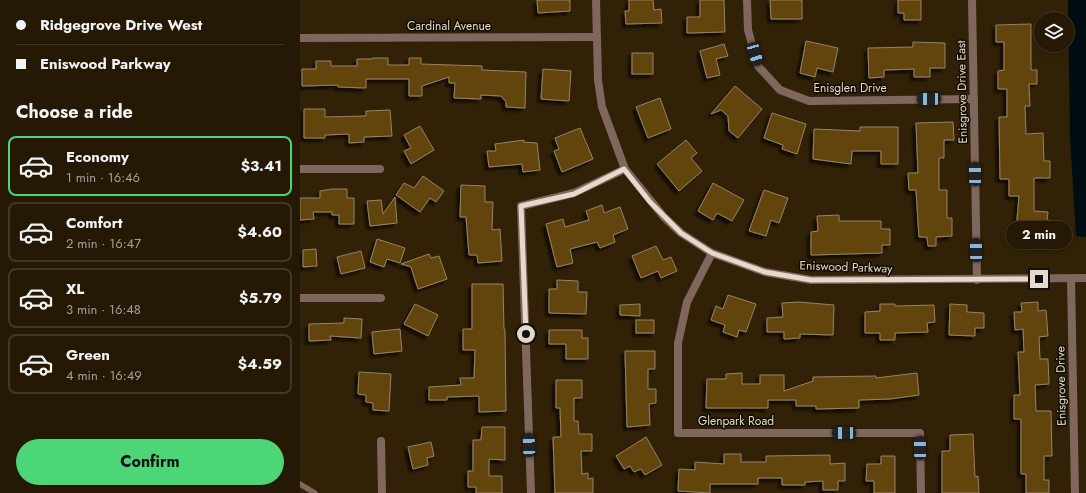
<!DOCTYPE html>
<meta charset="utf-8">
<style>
:root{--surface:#251905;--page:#312613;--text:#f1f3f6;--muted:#a3a09a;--line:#423827;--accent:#4cd677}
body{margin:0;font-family:Jost,sans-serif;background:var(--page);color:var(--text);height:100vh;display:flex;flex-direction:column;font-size:15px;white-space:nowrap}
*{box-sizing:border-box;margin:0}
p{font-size:13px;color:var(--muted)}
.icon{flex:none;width:22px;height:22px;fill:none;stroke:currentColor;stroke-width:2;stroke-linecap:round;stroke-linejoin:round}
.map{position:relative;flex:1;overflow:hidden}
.details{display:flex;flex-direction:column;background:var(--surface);width:300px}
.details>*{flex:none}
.banner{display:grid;align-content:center;height:88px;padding:0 16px;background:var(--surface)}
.buttons{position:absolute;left:734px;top:12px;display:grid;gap:8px}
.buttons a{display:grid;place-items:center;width:40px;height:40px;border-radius:50%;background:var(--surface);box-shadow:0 2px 6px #0003,0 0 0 1px var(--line);font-size:20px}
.end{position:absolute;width:18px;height:18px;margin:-9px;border:5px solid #e4d9ca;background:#111;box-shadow:0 0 0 2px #111}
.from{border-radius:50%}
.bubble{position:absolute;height:28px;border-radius:14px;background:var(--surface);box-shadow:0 2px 6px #0003,0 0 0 1px var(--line);font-size:13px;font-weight:700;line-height:28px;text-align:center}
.car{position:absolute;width:12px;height:24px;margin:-12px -6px;border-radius:5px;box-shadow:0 0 3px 1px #0007;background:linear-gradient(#222 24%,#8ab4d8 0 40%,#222 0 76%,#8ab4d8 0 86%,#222 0)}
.banner b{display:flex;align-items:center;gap:14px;height:38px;font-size:15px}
.banner b+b{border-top:1px solid var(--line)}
.banner i{width:10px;height:10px;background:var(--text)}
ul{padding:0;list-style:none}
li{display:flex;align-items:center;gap:12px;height:60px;margin:0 8px 6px;padding:0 8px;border:2px solid var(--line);border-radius:8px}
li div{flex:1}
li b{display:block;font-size:15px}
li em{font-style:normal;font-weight:700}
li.selected{border-color:var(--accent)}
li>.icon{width:36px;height:36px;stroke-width:1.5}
h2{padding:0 16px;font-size:18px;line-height:48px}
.primary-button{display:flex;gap:8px;margin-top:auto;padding:8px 16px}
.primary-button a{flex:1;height:46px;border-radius:24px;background:var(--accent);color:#111;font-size:16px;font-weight:700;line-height:46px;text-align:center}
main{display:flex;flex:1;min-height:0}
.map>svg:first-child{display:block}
.water{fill:#000e13}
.building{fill:#62440d;stroke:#968367;filter:url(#shadow)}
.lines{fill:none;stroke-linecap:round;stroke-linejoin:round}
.service{stroke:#80675d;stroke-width:5.5}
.minor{stroke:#80675d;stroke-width:8}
.route{stroke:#e4d9ca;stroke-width:5}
.labels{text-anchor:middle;stroke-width:3;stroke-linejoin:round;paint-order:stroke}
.street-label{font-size:12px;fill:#e4d9ca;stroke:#130c03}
</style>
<main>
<section class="details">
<div class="banner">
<b><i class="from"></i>Ridgegrove Drive West</b>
<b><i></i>Eniswood Parkway</b>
</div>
<h2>Choose a ride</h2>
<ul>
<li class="selected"><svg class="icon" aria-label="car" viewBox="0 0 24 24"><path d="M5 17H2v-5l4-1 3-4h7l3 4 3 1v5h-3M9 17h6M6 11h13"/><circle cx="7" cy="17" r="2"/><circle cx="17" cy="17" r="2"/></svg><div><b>Economy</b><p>1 min · 16:46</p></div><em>$3.41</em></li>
<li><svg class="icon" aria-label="car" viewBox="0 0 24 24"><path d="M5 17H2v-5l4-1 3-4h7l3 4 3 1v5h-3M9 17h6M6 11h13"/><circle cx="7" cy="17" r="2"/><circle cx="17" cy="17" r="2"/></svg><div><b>Comfort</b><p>2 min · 16:47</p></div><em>$4.60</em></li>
<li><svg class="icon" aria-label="car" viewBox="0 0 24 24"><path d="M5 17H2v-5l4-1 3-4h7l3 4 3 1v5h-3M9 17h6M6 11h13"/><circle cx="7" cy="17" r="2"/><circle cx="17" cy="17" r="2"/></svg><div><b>XL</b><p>3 min · 16:48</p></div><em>$5.79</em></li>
<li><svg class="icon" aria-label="car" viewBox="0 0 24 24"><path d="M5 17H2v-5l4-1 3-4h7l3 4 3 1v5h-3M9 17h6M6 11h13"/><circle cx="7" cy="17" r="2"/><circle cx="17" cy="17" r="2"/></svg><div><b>Green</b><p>4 min · 16:49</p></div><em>$4.59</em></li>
</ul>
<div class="primary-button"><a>Confirm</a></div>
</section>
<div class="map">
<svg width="786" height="493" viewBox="0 0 786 493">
<defs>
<filter id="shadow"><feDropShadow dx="-3.5" dy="3.5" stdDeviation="1" flood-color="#0009"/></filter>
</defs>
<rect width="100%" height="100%" fill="#312107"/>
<!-- water -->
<path class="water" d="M768,0H786V237L776,236L770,139Z"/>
<!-- building -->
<g class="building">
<path d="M237,0H270V11L238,13Z"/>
<path d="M329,0H353L354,10L361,9L362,23L326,24L325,11H329Z"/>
<path d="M400,0H424L425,32L387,33V17H400Z"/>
<path d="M470,0H502V19H471Z"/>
<path d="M598,0H621V20H604V13H598Z"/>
<path d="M731,24V70H737V84H729L730,106H725L726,134L743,133L744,161H750V178H734V211L748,212L747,220L754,221L752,246L715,243L719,196H709V179H700L699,117H707V89H698V71L704,70V42H696V25Z"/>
<path d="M506,41L538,48L533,72L517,68L515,77L500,73Z"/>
<path d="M613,42L645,43V68H630V77H614V69L584,70V77L569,78L568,48L613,47Z"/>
<path d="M424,44L428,56L416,59L420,75L407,78L400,51Z"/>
<rect x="332" y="53" width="21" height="21"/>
<path d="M72,58H88V65H109V58H121V64L182,66V70L226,72L225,108L206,107V102L201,96L181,95V99L154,98L155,83H149V77L122,86V96H109V79H66V88L38,87V85L2,86V69H16V61H31V66H57V59H72Z"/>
<path d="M243,69L271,71L269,101L241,99Z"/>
<path d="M435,86L462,109L438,138L429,131L428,116L421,110L411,114Z"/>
<path d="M360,98L371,129L348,138L336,107Z"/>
<path d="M4,109H25V117L66,116V111L90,110L92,136L64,137V142L49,143V134L25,135V138H4Z"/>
<path d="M472,113L506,124L497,154L482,149L483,145L464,138Z"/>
<path d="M653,122L654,140H644V158H639V190H647V218H652V236L636,237V246H628L627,237H619L616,190H609L608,173H618L616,123Z"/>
<path d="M120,126L134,150L111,164L104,151L111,148L104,135Z"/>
<path d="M560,127H598V164H581V151H552L551,164L513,159L514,129L560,131Z"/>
<path d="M280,128L293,159L262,172L254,151L259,149L255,138Z"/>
<path d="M224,140L223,142L237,143L240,170L223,172L222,164L189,167L187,151H196L195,144Z"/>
<path d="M386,140L397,153L391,158L402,171L379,191L357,164Z"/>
<path d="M123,176L144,191L136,202L130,198L120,212L96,195L104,183L114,188Z"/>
<path d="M413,183L444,200L432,221L417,213L413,220L398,211Z"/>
<path d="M161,185L185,186V202H193L192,230L200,229L202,261L178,263L177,255H169L166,217H160Z"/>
<path d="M32,189H47V198H54V224H39V215H32V212H13L14,219L0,220V198H20V191Z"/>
<path d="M464,190L488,198L479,223L471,220L466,236L449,231Z"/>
<path d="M95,197L97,223L70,226L67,201L81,200L83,214Z"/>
<path d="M302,205L304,213L320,207L328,229L313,235L315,242L300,248L297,242L270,249L273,263L257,267L246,224L263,219L265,227L289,220L286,211Z"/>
<path d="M539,215V221H581V229H590V245H582V253L511,255V232L518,231L517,216Z"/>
<path d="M77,239L105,248L100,263L87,259L84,267L70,262Z"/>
<path d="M356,246L363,260L371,257L377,271L361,278L358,271L341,278L332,256Z"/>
<path d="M16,249L17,266L3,267V250Z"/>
<path d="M61,251L65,268L41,274L37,257Z"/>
<path d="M129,254L131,258L139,256L147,279L118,289L111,267L101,264Z"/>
<path d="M257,280L278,281V292H287L286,314L249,313V289H257Z"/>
<path d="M172,284H203L204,329H205L206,411L179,412V396L147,397V400H129V387L161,385L160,378H174L175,350H163V329H172Z"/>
<path d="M428,295L456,304L446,332L439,330L437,337L423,332L425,325L411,320L416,306L423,309Z"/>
<path d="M499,302L534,305L533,335L500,334V338L484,339V332H467V318L483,317L482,303Z"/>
<path d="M738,302V311L746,310L748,336L739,337L740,359H748L749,384L735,385L736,411H751L752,456H744V480H749V493H726V474H721V419H714V395H720L718,352H724L723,329L715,330L714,312H722L721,303Z"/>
<path d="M115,304L138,315L128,336L104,324Z"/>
<path d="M340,304V316L320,315V305Z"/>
<path d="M580,304H595V306L634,305L635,322L627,323L628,332L595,333V340H580V333H565V312L580,311Z"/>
<path d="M650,304L667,305V312L684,313V328H675V336L649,335Z"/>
<path d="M44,318L62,319L61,338L30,336L31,340L9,341V324L44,323Z"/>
<rect x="336" y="320" width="18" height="13"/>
<path d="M100,329L102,351L74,354L72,332Z"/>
<path d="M249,330H282V338H288V359H266V344H249Z"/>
<path d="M325,351H355V369H348V389H356V403L349,404L350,425L327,427Z"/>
<path d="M59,372L91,374L89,411L73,410V403L66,402V395L58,394Z"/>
<path d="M442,373V384H460V375H484V391L513,381V377L576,376V378L617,373L619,395L590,399L559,400V408L516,409V406H496V400H468V408H406L407,379H426V374Z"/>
<path d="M256,380H282V398H274V421H278L279,434H292V451H281L282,474L288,473V479L293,478V493H255L253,437H261L260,408H256Z"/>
<path d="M182,427H205V460L189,459V476H202V493H176V487H168V471H173V440H181Z"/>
<path d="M673,434L675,477L678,476L679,493H642V451H650V435Z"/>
<path d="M346,437L362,465L345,475L341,469L334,472L330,466L324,469L316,456Z"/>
<path d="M131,442L134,456L127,458L128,465L113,469L108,447Z"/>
<path d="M424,454H441V462H466V456L530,455V464L545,463V481H538V490H523V481L505,482V485H482V478H458V484H410V493L378,491L379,469L395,470V462L424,464Z"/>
<path d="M581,456H595V493H574V481H566L567,464H581Z"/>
</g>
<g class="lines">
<!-- service -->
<path class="service" d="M0,484L15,493"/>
<!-- minor -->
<g class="minor">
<path d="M296,0L298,80L302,107L325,169L364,217L381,233L412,253L465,272L511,280L786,278"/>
<path d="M447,0L448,30L458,66L480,90L509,101L674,99"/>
<path d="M672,0L677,280"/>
<path d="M0,38L297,37"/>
<path d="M0,169H80"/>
<path d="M412,253L387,302L378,343V433H620L621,493"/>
<path d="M771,279L775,493"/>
<path d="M0,298H81"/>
<path d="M81,441L82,493"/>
<path d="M231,493L221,206L274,193L325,169"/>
</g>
</g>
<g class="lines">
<!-- route -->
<path class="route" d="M226,334L221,206L274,194L324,169L350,202L381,233L412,253L465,272L511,280L739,279"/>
</g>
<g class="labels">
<!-- street labels -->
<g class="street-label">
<text x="149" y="30">Cardinal Avenue</text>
<text x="550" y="92">Enisglen Drive</text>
<text transform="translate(662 92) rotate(-91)" y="4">Enisgrove Drive East</text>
<text transform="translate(546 267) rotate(2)" y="4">Eniswood Parkway</text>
<text transform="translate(761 386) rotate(-91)" y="4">Enisgrove Drive</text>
<text x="436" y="425">Glenpark Road</text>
</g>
</g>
</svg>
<div class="buttons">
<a><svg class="icon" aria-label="layers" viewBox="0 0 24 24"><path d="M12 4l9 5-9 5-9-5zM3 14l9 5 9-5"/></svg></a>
</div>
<i class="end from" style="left:226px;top:334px"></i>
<i class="end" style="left:739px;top:279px"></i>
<div class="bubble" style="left:706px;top:221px;width:66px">2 min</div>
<i class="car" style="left:455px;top:54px;rotate:164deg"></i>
<i class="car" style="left:629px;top:99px;rotate:269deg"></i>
<i class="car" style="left:675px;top:174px;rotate:359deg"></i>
<i class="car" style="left:676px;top:250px;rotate:359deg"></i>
<i class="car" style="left:544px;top:433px;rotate:270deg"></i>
<i class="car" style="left:229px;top:445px;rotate:358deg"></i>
<i class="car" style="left:620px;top:448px;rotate:359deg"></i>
</div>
</main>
